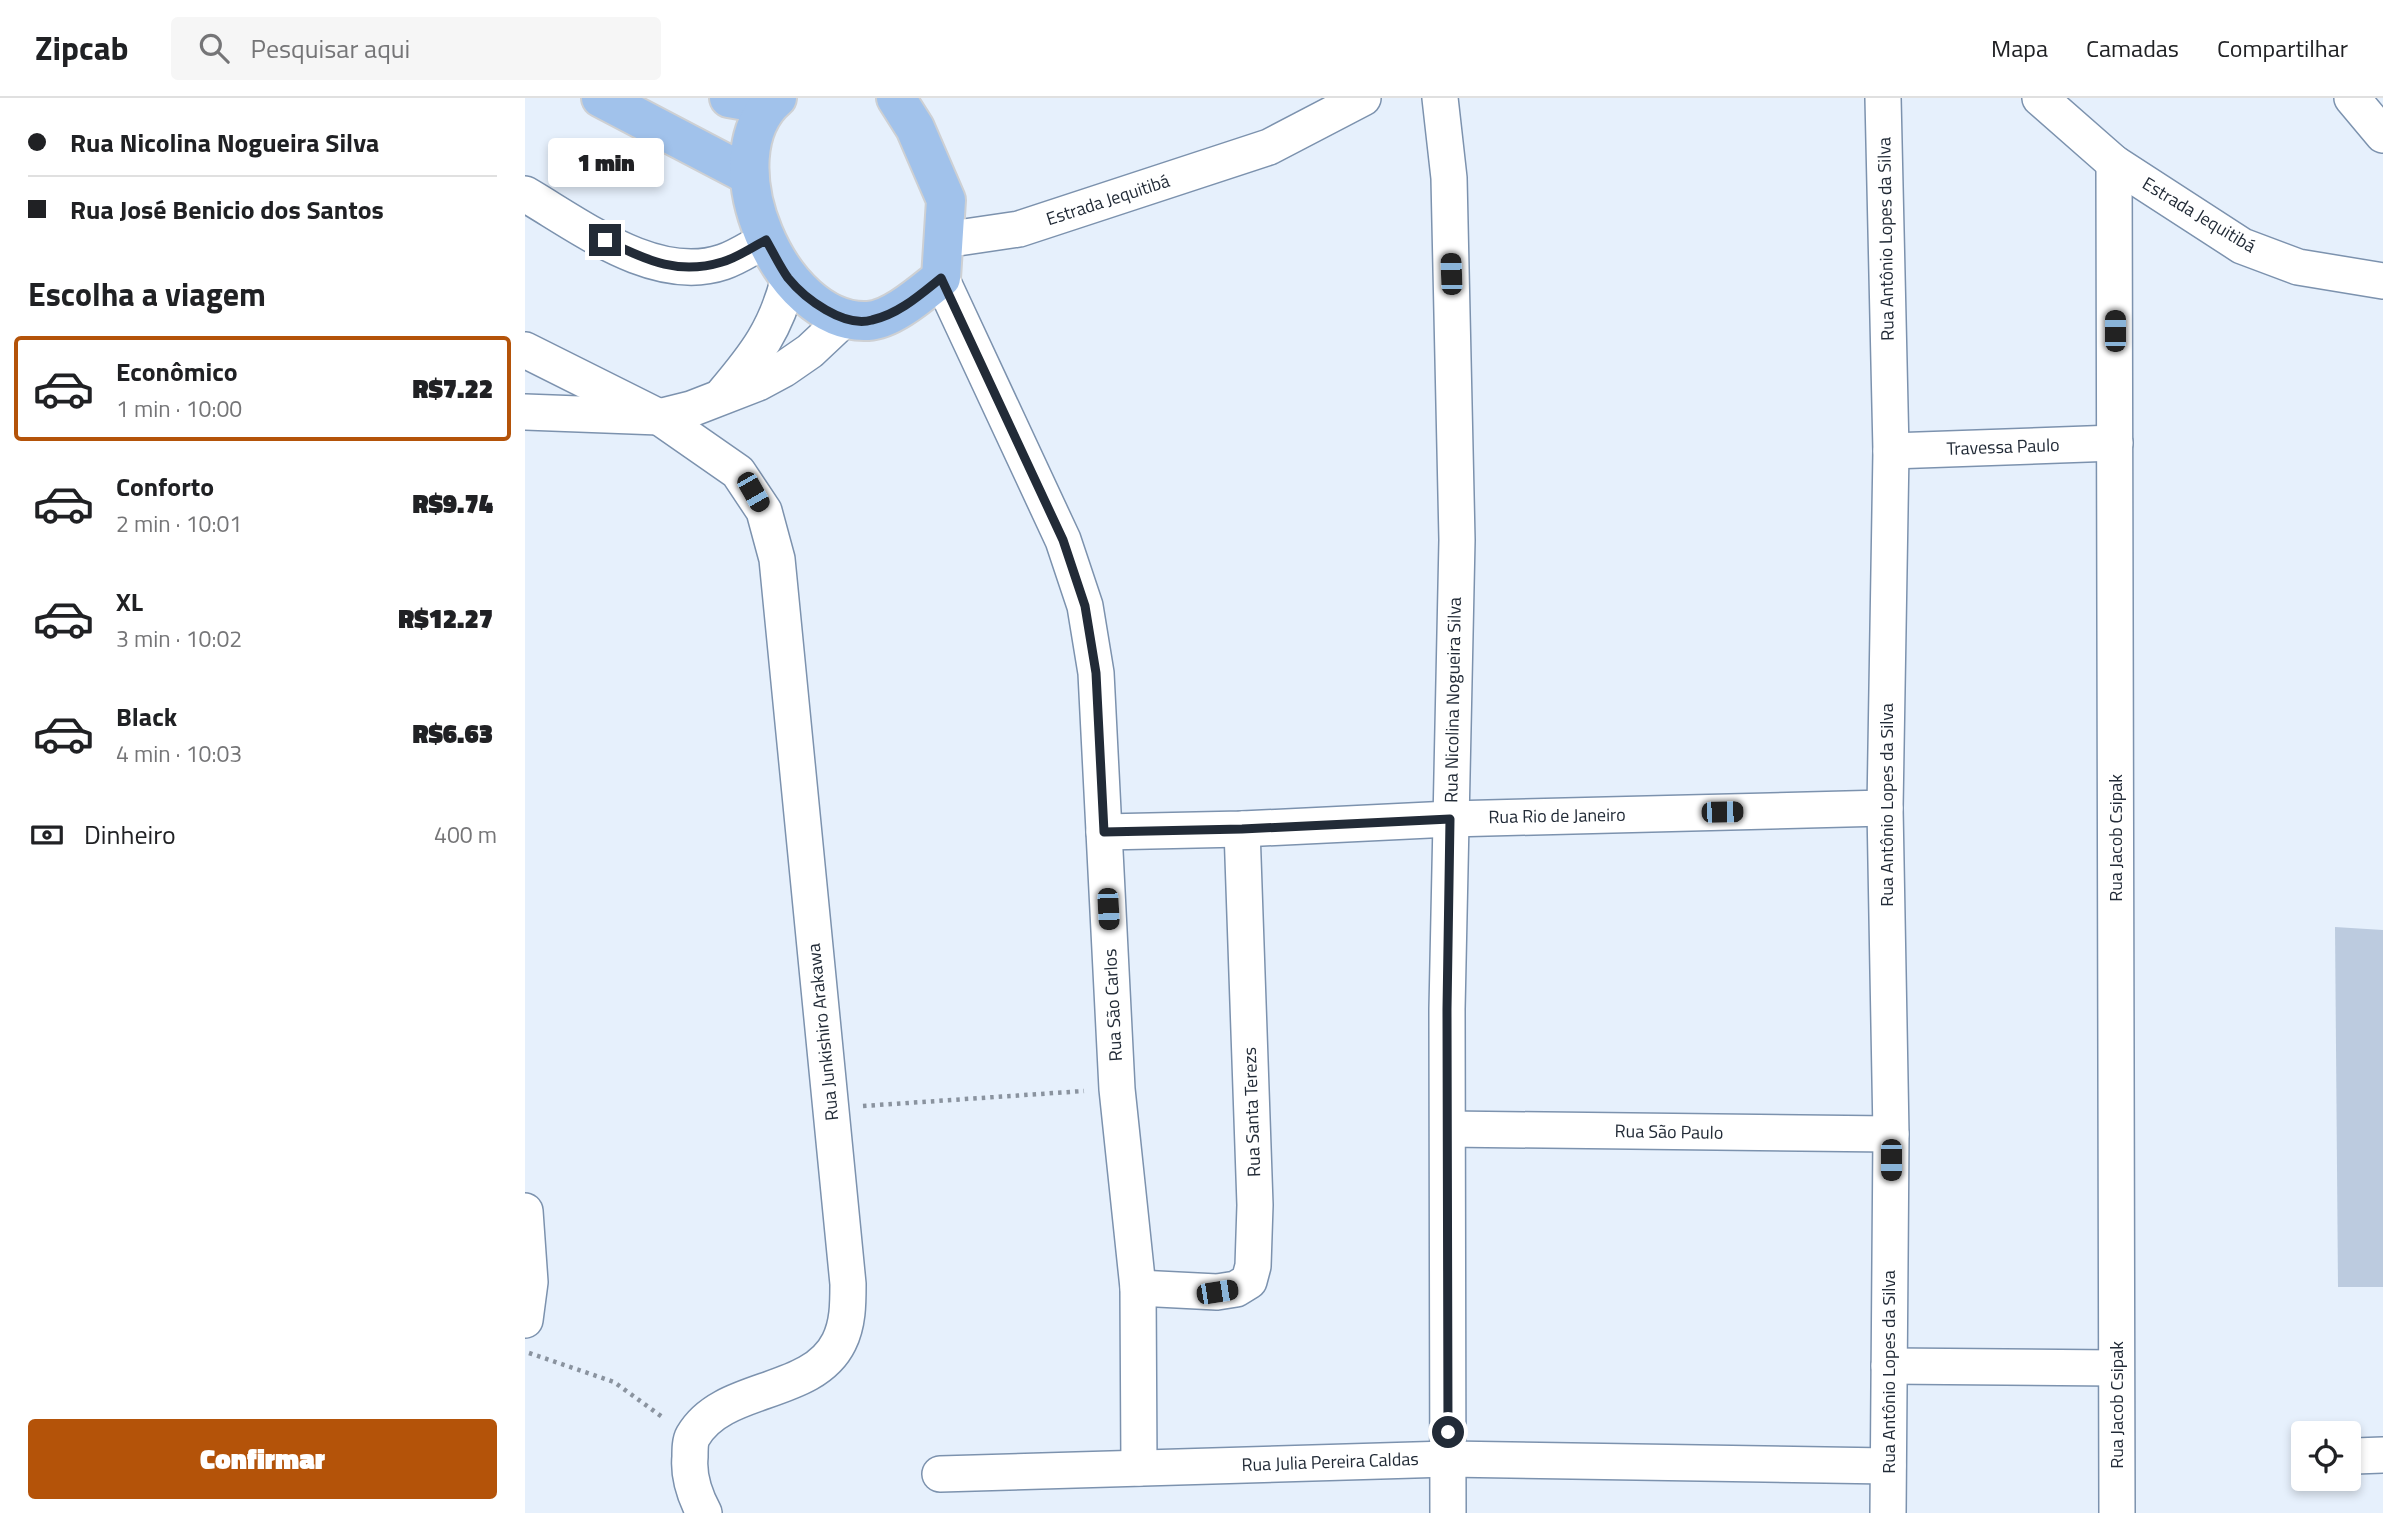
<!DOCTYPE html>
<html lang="pt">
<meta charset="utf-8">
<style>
:root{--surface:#fff;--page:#f6f6f6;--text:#202124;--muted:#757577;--line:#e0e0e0;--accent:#b45309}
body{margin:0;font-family:"Titillium Web",sans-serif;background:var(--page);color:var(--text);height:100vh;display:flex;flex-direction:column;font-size:26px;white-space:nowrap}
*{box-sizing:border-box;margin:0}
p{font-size:23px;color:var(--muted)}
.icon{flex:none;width:38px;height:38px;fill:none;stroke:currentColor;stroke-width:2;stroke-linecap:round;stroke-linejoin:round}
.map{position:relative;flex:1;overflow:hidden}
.side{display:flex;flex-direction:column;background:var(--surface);width:525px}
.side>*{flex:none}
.top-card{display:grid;align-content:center;height:154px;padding:0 28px;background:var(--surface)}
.tools{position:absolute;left:1766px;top:1323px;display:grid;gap:14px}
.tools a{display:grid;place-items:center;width:70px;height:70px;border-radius:7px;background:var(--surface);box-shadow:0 4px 10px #0003;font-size:35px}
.end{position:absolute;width:32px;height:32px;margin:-16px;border:9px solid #222b37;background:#fff;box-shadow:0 0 0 4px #fff}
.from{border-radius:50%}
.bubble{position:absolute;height:49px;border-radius:7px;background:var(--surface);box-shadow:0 4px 10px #0003;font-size:23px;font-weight:800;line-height:49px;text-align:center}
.car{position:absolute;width:21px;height:42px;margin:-21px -10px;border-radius:9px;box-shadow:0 0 5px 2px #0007;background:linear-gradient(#222 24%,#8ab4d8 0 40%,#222 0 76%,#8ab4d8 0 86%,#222 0)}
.top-card b{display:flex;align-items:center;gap:24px;height:66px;font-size:26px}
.top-card b+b{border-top:2px solid var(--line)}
.top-card i{width:18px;height:18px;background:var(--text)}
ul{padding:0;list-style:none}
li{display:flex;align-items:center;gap:21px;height:105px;margin:0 14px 10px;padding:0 14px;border:4px solid transparent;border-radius:7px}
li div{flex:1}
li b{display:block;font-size:26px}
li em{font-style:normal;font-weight:800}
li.on{border-color:var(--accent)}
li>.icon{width:63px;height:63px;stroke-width:1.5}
h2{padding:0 28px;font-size:32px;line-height:84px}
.pay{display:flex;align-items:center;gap:18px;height:77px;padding:0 28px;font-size:26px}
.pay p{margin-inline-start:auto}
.primary-button{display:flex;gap:14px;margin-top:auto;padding:14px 28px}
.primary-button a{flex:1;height:80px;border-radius:7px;background:var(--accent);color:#fff;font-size:28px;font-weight:800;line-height:80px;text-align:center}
header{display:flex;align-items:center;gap:42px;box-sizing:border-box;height:98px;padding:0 35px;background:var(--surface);border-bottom:2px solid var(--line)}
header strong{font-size:33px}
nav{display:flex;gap:38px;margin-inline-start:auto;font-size:24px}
.search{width:490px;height:63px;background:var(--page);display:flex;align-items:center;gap:18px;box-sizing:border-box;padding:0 24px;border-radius:7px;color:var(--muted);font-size:26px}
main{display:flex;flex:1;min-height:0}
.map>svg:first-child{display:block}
.green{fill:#bccbdf}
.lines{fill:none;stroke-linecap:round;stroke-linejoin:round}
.minor-casing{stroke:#7c92ae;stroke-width:38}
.major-casing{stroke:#ced0d3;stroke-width:42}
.path{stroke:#8a939f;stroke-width:4.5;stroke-dasharray:3.5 5;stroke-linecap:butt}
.minor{stroke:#fff;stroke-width:35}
.major{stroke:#a1c2eb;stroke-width:38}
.route{stroke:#222b37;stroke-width:9}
.labels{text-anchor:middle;stroke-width:7;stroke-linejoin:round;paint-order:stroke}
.street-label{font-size:18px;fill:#222b37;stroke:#fff}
</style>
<header>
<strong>Zipcab</strong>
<div class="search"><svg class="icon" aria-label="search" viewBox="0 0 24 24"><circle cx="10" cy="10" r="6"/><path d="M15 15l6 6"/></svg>Pesquisar aqui</div>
<nav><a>Mapa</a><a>Camadas</a><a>Compartilhar</a></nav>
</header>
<main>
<section class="side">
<div class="top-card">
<b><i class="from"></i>Rua Nicolina Nogueira Silva</b>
<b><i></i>Rua José Benicio dos Santos</b>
</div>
<h2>Escolha a viagem</h2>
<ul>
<li class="on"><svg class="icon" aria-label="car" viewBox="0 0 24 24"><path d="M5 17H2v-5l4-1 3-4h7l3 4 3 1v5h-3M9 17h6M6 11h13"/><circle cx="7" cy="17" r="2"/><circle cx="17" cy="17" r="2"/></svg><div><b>Econômico</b><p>1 min · 10:00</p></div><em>R$7.22</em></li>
<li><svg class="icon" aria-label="car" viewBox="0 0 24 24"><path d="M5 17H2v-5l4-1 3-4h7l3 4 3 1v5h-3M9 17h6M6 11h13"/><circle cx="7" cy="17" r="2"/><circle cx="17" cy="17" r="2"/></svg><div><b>Conforto</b><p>2 min · 10:01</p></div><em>R$9.74</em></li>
<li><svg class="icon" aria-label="car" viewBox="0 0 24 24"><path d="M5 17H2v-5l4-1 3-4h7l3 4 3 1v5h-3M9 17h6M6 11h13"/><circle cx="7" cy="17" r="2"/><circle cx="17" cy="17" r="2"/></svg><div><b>XL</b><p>3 min · 10:02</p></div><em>R$12.27</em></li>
<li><svg class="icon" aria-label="car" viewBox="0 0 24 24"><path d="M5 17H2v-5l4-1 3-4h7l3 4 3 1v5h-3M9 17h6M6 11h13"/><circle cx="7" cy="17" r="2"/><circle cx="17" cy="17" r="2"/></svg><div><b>Black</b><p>4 min · 10:03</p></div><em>R$6.63</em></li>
</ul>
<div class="pay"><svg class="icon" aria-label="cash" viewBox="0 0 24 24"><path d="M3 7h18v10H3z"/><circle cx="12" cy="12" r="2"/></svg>Dinheiro<p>400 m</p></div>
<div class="primary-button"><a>Confirmar</a></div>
</section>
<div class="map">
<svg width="1858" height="1415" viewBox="0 0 1858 1415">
<rect width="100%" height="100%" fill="#e6f0fc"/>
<!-- green -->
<path class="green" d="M1810,829L1858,832V1189H1813Z"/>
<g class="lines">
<!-- minor casing -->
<g class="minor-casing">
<g id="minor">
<path d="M915,0L924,80L932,442L922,911L923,1415"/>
<path d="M1358,0L1366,353L1360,710L1366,1036L1363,1415"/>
<path d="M1515,0L1589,65L1717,148L1773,169L1858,183"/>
<path d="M1827,0L1858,37"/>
<path d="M1589,65L1592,1415"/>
<path d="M0,96C55,128 131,187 198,164C213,159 227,149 241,142"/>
<path d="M419,142L494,131L744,49L838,0"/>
<path d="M416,180L538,442L560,508L571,575L592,991L613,1190L614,1370"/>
<path d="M0,252L134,319L213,374L239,413L252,461L323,1186C323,1206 323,1226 314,1244C287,1299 198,1286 168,1338C165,1343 165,1352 165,1359C163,1379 170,1398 179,1415"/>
<path d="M199,295C232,256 251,231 264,180"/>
<path d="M0,314L134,319L166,311L233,285L259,271L285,253L319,221"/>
<path d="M1366,353L1590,345"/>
<path d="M579,734L717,731L925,721L1360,710"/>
<path d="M923,1031L1366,1036"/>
<path d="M0,1113L5,1184L0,1222"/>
<path d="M613,1190L692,1194L711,1191L724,1183L728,1168L730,1107L717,731"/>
<path d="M1364,1268L1591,1270"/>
<path d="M1830,1358L1858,1357"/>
<path d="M415,1376L923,1361L1363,1368"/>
</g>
</g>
<!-- major casing -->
<g class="major-casing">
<g id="major">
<path d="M76,0L223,77"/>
<path d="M204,0L243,7"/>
<path d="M252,0C183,58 255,228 343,223C367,222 398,194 416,180L421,102L390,30L371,0"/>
</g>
</g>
<!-- path -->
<g class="path">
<path d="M338,1008L559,993"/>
<path d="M4,1255L89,1284L140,1321"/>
</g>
<!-- minor -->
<use href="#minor" class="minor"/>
<!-- major -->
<use href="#major" class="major"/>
</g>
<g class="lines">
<!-- route -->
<path class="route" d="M80,142C120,161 151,178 197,164C212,160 227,149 241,142C248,154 255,169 263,180C280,201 319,230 347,222C374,216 396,196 416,180L538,442L560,508L571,575L579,734L717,731L925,721L922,911L923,1334"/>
</g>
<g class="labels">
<!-- street labels -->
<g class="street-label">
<text transform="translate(583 102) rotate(-18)" y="6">Estrada Jequitibá</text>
<text transform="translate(1674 117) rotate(31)" y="6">Estrada Jequitibá</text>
<text transform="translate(1361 141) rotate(-91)" y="6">Rua Antônio Lopes da Silva</text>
<text transform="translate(1478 349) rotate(-2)" y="6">Travessa Paulo</text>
<text transform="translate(928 602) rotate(-89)" y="6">Rua Nicolina Nogueira Silva</text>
<text transform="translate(1362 707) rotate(-90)" y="6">Rua Antônio Lopes da Silva</text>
<text transform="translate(1032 718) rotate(-1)" y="6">Rua Rio de Janeiro</text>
<text transform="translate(1591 740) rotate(-90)" y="6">Rua Jacob Csipak</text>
<text transform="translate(588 907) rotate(-93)" y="6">Rua São Carlos</text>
<text transform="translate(298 934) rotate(-96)" y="6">Rua Junkishiro Arakawa</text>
<text transform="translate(727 1014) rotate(-92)" y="6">Rua Santa Terezs</text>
<text transform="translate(1144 1034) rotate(1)" y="6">Rua São Paulo</text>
<text transform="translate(1364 1274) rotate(-90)" y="6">Rua Antônio Lopes da Silva</text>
<text transform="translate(1592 1307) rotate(-90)" y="6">Rua Jacob Csipak</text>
<text transform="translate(805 1364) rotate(-2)" y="6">Rua Julia Pereira Caldas</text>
</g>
</g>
</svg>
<div class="tools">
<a><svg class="icon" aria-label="locate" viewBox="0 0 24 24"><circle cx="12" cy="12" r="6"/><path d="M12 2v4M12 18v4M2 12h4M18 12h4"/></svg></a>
</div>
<i class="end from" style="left:923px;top:1334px"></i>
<i class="end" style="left:80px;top:142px"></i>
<div class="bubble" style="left:23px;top:40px;width:116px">1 min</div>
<i class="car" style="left:926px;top:176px;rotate:358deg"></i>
<i class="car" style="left:1590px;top:233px;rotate:0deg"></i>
<i class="car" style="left:228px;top:394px;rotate:150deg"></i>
<i class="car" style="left:1197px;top:714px;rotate:89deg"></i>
<i class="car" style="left:583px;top:811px;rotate:177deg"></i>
<i class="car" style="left:1366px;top:1062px;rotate:180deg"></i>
<i class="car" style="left:692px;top:1194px;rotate:81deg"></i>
</div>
</main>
